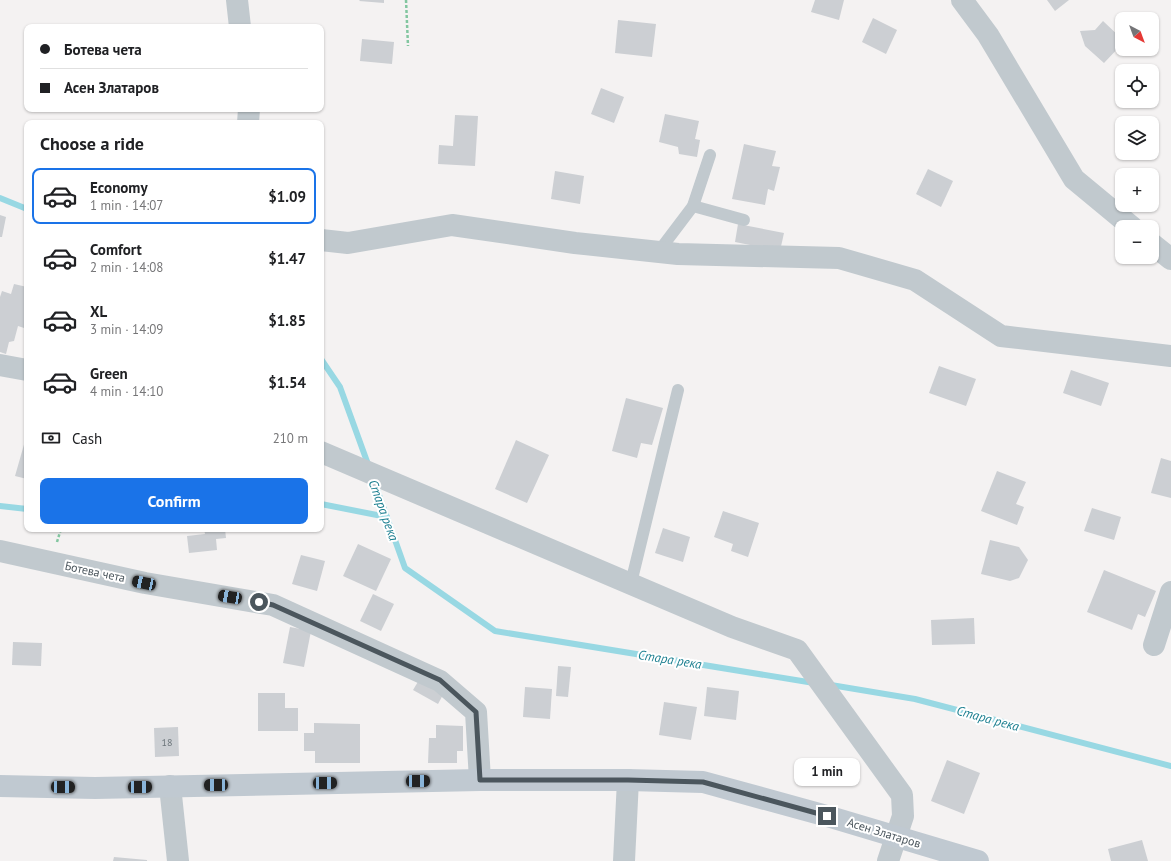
<!DOCTYPE html>
<meta charset="utf-8">
<style>
:root{--surface:#fff;--page:#f6f6f6;--text:#202124;--muted:#757577;--line:#e0e0e0;--accent:#1a73e8}
body{margin:0;font-family:"PT Sans",sans-serif;background:var(--page);color:var(--text);height:100vh;display:flex;flex-direction:column;font-size:15px;white-space:nowrap}
*{box-sizing:border-box;margin:0}
p{font-size:13px;color:var(--muted)}
.icon{flex:none;width:22px;height:22px;fill:none;stroke:currentColor;stroke-width:2;stroke-linecap:round;stroke-linejoin:round}
.map{position:relative;flex:1;overflow:hidden}
.panel{position:absolute;left:24px;top:120px;width:300px;height:412px;display:flex;flex-direction:column;background:var(--surface);border-radius:8px;box-shadow:0 1px 3px #0004}
.panel>*{flex:none}
.banner{position:absolute;left:24px;top:24px;width:300px;height:88px;border-radius:8px;box-shadow:0 1px 3px #0004;display:grid;align-content:center;height:88px;padding:0 16px;background:var(--surface)}
.needle{width:26px;rotate:139deg}
.fabs{position:absolute;left:1115px;top:12px;display:grid;gap:8px}
.fabs a{display:grid;place-items:center;width:44px;height:44px;border-radius:8px;background:var(--surface);box-shadow:0 1px 3px #0004;font-size:20px}
.end{position:absolute;width:18px;height:18px;margin:-9px;border:5px solid #4b565d;background:#fff;box-shadow:0 0 0 2px #fff}
.from{border-radius:50%}
.bubble{position:absolute;height:28px;border-radius:8px;background:var(--surface);box-shadow:0 1px 3px #0004;font-size:13px;font-weight:600;line-height:28px;text-align:center}
.car{position:absolute;width:12px;height:24px;margin:-12px -6px;border-radius:5px;box-shadow:0 0 3px 1px #0007;background:linear-gradient(#222 24%,#8ab4d8 0 40%,#222 0 76%,#8ab4d8 0 86%,#222 0)}
.banner b{display:flex;align-items:center;gap:14px;height:38px;font-size:15px}
.banner b+b{border-top:1px solid var(--line)}
.banner i{width:10px;height:10px;background:var(--text)}
ul{padding:0;list-style:none}
li{display:flex;align-items:center;gap:12px;height:56px;margin:0 8px 6px;padding:0 8px;border:2px solid transparent;border-radius:8px}
li div{flex:1}
li b{display:block;font-size:15px}
li em{font-style:normal;font-weight:600}
li.selected{border-color:var(--accent)}
li>.icon{width:36px;height:36px;stroke-width:1.5}
h2{padding:0 16px;font-size:18px;line-height:48px}
.pay{display:flex;align-items:center;gap:10px;height:44px;padding:0 16px;font-size:15px}
.pay p{margin-inline-start:auto}
.button{display:flex;gap:8px;margin-top:auto;padding:8px 16px}
.button a{flex:1;height:46px;border-radius:8px;background:var(--accent);color:#fff;font-size:16px;font-weight:600;line-height:46px;text-align:center}
.map>svg:first-child{display:block}
.lines{fill:none;stroke-linecap:round;stroke-linejoin:round}
.stream{stroke:#98d8e3;stroke-width:6}
.building{fill:#cccfd3}
.path{stroke:#82c6a0;stroke-width:2.5;stroke-dasharray:3 2;stroke-linecap:butt}
.lane{stroke:#c1c9ce;stroke-width:12}
.street{stroke:#c1c9ce;stroke-width:22}
.secondary{stroke:#c0c9d1;stroke-width:22}
.route{stroke:#4b565d;stroke-width:5}
.labels{text-anchor:middle;stroke-width:4;stroke-linejoin:round;paint-order:stroke}
.number-label{font-size:10px;fill:#6b747a}
.street-label{font-size:12px;fill:#4b565d;stroke:#fff}
.water-label{font-size:13px;font-style:italic;fill:#1c7f90;stroke:#fff}
</style>
<div class="map">
<svg width="1171" height="861" viewBox="0 0 1171 861">
<rect width="100%" height="100%" fill="#f4f2f2"/>
<g class="lines">
<!-- stream -->
<g class="stream">
<path d="M0,198L27,209"/>
<path d="M321,359L340,387L369,467"/>
<path d="M374,481L405,568L495,631L814,683"/>
<path d="M321,504L387,517"/>
<path d="M0,506L27,509"/>
<path d="M831,685L915,699L1171,766"/>
</g>
</g>
<!-- building -->
<g class="building">
<path d="M360,0H384V3L359,1Z"/>
<path d="M815,0H844L839,20L811,12Z"/>
<path d="M1047,0H1069L1055,11Z"/>
<path d="M873,18L897,30L886,54L862,42Z"/>
<path d="M618,20L656,24L652,57L615,53Z"/>
<path d="M1103,21L1122,39V44L1104,63L1085,46L1080,31L1095,30Z"/>
<path d="M362,39L394,42L392,64L360,61Z"/>
<path d="M601,88L624,97L614,123L591,114Z"/>
<path d="M665,114L699,121L695,139L700,140L697,157L679,154L678,147L659,142Z"/>
<path d="M455,115L478,116L475,166L438,164L439,145L453,146Z"/>
<path d="M744,144L776,151L772,166L780,167L774,191L768,189L765,205L732,199Z"/>
<path d="M928,169L953,181L941,207L916,194Z"/>
<path d="M555,171L584,176L580,204L551,199Z"/>
<path d="M0,215L6,217L2,237H0Z"/>
<path d="M738,224L784,233L780,251L735,242Z"/>
<path d="M14,284L27,287V329L18,326L14,341L9,342L6,354L0,352V297L2,291L11,294Z"/>
<path d="M939,366L976,379L966,406L929,393Z"/>
<path d="M1071,370L1109,383L1101,406L1063,393Z"/>
<path d="M626,398L663,408L652,445L641,443L637,458L612,451Z"/>
<path d="M27,434V479L15,476Z"/>
<path d="M516,440L549,455L527,503L495,489Z"/>
<path d="M1161,458L1171,461V498L1151,493Z"/>
<path d="M997,471L1026,482L1016,504L1024,507L1017,525L981,511Z"/>
<path d="M1092,508L1121,517L1114,540L1084,531Z"/>
<path d="M723,511L759,523L748,557L731,551L733,544L714,537Z"/>
<path d="M663,528L690,537L683,562L655,553Z"/>
<path d="M204,529H225L226,538L216,539L217,550L189,553L187,536L205,534Z"/>
<path d="M990,540L1019,547L1028,560L1019,578L1010,581L981,574Z"/>
<path d="M358,544L391,559L376,591L343,576Z"/>
<path d="M301,555L325,561L317,591L292,584Z"/>
<path d="M1104,570L1156,591L1145,617L1138,614L1132,630L1087,612Z"/>
<path d="M373,594L394,604L381,631L360,621Z"/>
<path d="M974,618L975,644L932,645L931,620Z"/>
<path d="M290,627L311,631L304,667L283,663Z"/>
<path d="M13,642L42,643L41,666L12,665Z"/>
<path d="M558,666L571,667L568,697L556,696Z"/>
<path d="M419,680L444,693L438,704L413,690Z"/>
<path d="M525,687L552,689L550,719L523,717Z"/>
<path d="M707,687L739,691L736,720L704,716Z"/>
<path d="M258,693H285V708H298V731H258Z"/>
<path d="M664,702L697,707L691,740L659,735Z"/>
<path d="M314,723L360,724V763H315V751H304V733H314Z"/>
<path d="M436,725L463,726V751H457V763H428L429,738H436Z"/>
<path d="M178,727L179,756L155,757L154,728Z"/>
<path d="M947,760L980,773L964,814L931,801Z"/>
<path d="M1142,840L1148,861H1111L1108,849Z"/>
<path d="M114,857L147,860V861H113Z"/>
</g>
<g class="lines">
<!-- path -->
<g class="path">
<path d="M406,0L408,46"/>
<path d="M57,542L61,529"/>
</g>
<!-- lane -->
<g class="lane">
<path d="M693,206L744,220"/>
<path d="M659,251L693,206L710,155"/>
<path d="M631,583L678,390"/>
</g>
<!-- street -->
<g class="street">
<path d="M237,0L240,27"/>
<path d="M962,0L988,35L1074,179L1132,227"/>
<path d="M248,123L249,109"/>
<path d="M321,240L348,243L452,225L575,243L678,254L839,258L915,280L1001,336L1171,356"/>
<path d="M1152,244L1171,259"/>
<path d="M0,365L27,370"/>
<path d="M321,452L732,627L797,650L902,795L903,816L888,861"/>
<path d="M0,551L145,583L273,605L440,681L476,712L480,780"/>
<path d="M1154,645L1171,592"/>
<path d="M170,786L178,861"/>
<path d="M624,861L628,780"/>
</g>
<!-- secondary -->
<path class="secondary" d="M0,786L95,788L480,780H628L703,782L827,816L978,861"/>
</g>
<g class="lines">
<!-- route -->
<path class="route" d="M259,602L273,605L440,680L476,712L480,780H628L703,782L827,816"/>
</g>
<g class="labels">
<!-- number labels -->
<g class="number-label">
<text x="167" y="746">18</text>
</g>
<!-- street labels -->
<g class="street-label">
<text transform="translate(95 572) rotate(12)" y="4">Ботева чета</text>
<text transform="translate(884 833) rotate(17)" y="4">Асен Златаров</text>
</g>
<!-- water labels -->
<g class="water-label">
<text transform="translate(384 510) rotate(70)" y="5">Стара река</text>
<text transform="translate(670 659) rotate(9)" y="5">Стара река</text>
<text transform="translate(988 718) rotate(15)" y="5">Стара река</text>
</g>
</g>
</svg>
<div class="fabs">
<a><svg class="needle" viewBox="-14 -14 28 28"><path d="M0-13l5 13h-10z" fill="#e53935"/><path d="M0 13l5-13h-10z" fill="#757577"/></svg></a>
<a><svg class="icon" aria-label="locate" viewBox="0 0 24 24"><circle cx="12" cy="12" r="6"/><path d="M12 2v4M12 18v4M2 12h4M18 12h4"/></svg></a>
<a><svg class="icon" aria-label="layers" viewBox="0 0 24 24"><path d="M12 4l9 5-9 5-9-5zM3 14l9 5 9-5"/></svg></a>
<a>+</a>
<a>−</a>
</div>
<i class="end from" style="left:259px;top:602px"></i>
<i class="end" style="left:827px;top:816px"></i>
<div class="bubble" style="left:794px;top:758px;width:66px">1 min</div>
<i class="car" style="left:144px;top:583px;rotate:282deg"></i>
<i class="car" style="left:230px;top:597px;rotate:280deg"></i>
<i class="car" style="left:418px;top:781px;rotate:89deg"></i>
<i class="car" style="left:325px;top:783px;rotate:89deg"></i>
<i class="car" style="left:216px;top:785px;rotate:269deg"></i>
<i class="car" style="left:63px;top:787px;rotate:91deg"></i>
<i class="car" style="left:140px;top:787px;rotate:89deg"></i>
<div class="banner">
<b><i class="from"></i>Ботева чета</b>
<b><i></i>Асен Златаров</b>
</div>
<section class="panel">
<h2>Choose a ride</h2>
<ul>
<li class="selected"><svg class="icon" aria-label="car" viewBox="0 0 24 24"><path d="M5 17H2v-5l4-1 3-4h7l3 4 3 1v5h-3M9 17h6M6 11h13"/><circle cx="7" cy="17" r="2"/><circle cx="17" cy="17" r="2"/></svg><div><b>Economy</b><p>1 min · 14:07</p></div><em>$1.09</em></li>
<li><svg class="icon" aria-label="car" viewBox="0 0 24 24"><path d="M5 17H2v-5l4-1 3-4h7l3 4 3 1v5h-3M9 17h6M6 11h13"/><circle cx="7" cy="17" r="2"/><circle cx="17" cy="17" r="2"/></svg><div><b>Comfort</b><p>2 min · 14:08</p></div><em>$1.47</em></li>
<li><svg class="icon" aria-label="car" viewBox="0 0 24 24"><path d="M5 17H2v-5l4-1 3-4h7l3 4 3 1v5h-3M9 17h6M6 11h13"/><circle cx="7" cy="17" r="2"/><circle cx="17" cy="17" r="2"/></svg><div><b>XL</b><p>3 min · 14:09</p></div><em>$1.85</em></li>
<li><svg class="icon" aria-label="car" viewBox="0 0 24 24"><path d="M5 17H2v-5l4-1 3-4h7l3 4 3 1v5h-3M9 17h6M6 11h13"/><circle cx="7" cy="17" r="2"/><circle cx="17" cy="17" r="2"/></svg><div><b>Green</b><p>4 min · 14:10</p></div><em>$1.54</em></li>
</ul>
<div class="pay"><svg class="icon" aria-label="cash" viewBox="0 0 24 24"><path d="M3 7h18v10H3z"/><circle cx="12" cy="12" r="2"/></svg>Cash<p>210 m</p></div>
<div class="button"><a>Confirm</a></div>
</section>
</div>
